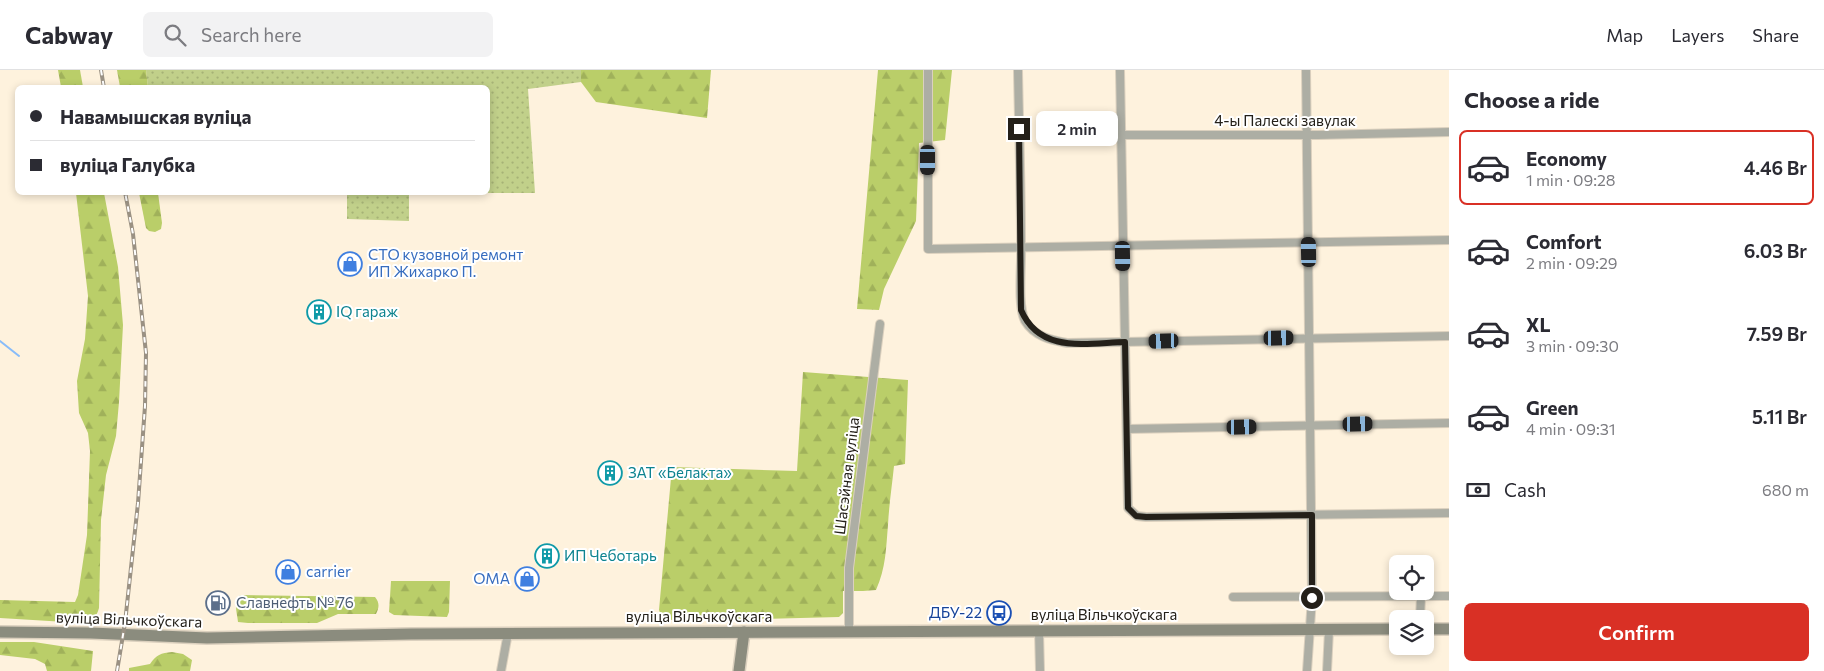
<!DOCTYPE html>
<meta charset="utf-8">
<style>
:root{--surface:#fff;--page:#f2f2f3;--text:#2b2b33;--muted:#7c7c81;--line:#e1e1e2;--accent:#d93025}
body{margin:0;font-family:Commissioner,sans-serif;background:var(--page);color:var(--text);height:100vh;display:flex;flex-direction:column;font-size:19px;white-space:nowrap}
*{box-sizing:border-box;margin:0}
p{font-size:16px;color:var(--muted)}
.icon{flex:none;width:28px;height:28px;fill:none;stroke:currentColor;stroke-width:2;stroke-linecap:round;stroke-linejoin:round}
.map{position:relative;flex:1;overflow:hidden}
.side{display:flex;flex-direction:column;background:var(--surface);width:375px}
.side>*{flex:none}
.top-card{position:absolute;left:15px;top:15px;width:475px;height:110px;border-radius:8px;box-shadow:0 2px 8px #0003;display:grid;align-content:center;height:110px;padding:0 15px;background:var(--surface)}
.controls{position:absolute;left:1389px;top:485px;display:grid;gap:10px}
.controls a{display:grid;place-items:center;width:45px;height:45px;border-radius:8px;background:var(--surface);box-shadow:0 2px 8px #0003;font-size:25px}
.end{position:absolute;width:22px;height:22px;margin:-11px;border:6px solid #242019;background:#fff;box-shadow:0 0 0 2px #fff}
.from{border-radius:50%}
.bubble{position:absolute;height:35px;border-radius:8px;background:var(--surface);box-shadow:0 2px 8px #0003;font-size:16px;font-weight:600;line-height:35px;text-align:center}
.car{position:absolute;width:15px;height:30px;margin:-15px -8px;border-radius:6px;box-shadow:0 0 4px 1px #0007;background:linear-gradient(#222 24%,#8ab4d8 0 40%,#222 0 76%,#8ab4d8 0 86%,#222 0)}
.top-card b{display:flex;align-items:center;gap:18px;height:48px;font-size:19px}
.top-card b+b{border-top:1px solid var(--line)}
.top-card i{width:12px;height:12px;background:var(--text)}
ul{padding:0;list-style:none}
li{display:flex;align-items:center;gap:15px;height:75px;margin:0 10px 8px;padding:0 5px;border:2px solid transparent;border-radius:8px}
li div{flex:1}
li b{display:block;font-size:19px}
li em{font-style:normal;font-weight:600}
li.on{border-color:var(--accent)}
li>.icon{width:45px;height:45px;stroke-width:1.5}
h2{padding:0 15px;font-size:22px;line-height:60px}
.pay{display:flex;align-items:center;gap:12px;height:55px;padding:0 15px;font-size:19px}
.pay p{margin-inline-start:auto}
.cta{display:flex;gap:10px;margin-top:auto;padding:10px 15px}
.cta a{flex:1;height:58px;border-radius:8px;background:var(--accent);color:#fff;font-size:20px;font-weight:600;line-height:58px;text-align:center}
header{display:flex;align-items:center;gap:30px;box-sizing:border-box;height:70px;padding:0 25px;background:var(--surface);border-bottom:1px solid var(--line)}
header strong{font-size:24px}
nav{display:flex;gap:28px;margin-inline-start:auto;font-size:18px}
.search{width:350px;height:45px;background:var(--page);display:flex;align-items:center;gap:12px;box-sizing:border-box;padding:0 18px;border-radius:8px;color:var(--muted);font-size:19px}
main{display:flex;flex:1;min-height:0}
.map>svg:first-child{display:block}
.grass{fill:url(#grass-dots)}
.forest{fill:url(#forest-firs)}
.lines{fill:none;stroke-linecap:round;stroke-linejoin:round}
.stream{stroke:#88bcf9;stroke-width:2}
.minor-casing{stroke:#dbd0be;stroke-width:10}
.secondary-casing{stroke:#dbd0be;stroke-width:14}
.minor{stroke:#adaea4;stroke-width:8}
.secondary{stroke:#8b8c7e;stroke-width:11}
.rail-casing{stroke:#9a9183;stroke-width:4}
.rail{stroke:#fff;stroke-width:2;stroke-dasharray:5.5;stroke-linecap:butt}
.route{stroke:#242019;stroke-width:6}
.labels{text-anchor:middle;stroke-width:4;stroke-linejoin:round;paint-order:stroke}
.street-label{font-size:15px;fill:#242019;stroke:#fff}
.shop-label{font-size:15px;fill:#366cbe;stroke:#fff;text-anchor:start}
.culture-label{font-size:15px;fill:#0d838f;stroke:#fff;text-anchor:start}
.service-label{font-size:15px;fill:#4e5e75;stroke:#fff;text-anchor:start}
.transit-label{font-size:15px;fill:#164399;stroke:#fff;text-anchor:end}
</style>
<header>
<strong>Cabway</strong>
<div class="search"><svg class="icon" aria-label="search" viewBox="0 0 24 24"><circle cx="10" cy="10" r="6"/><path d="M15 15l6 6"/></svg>Search here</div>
<nav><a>Map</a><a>Layers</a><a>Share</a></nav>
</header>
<main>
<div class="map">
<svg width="1449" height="601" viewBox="0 0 1449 601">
<defs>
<pattern id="grass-dots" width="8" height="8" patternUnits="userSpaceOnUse" patternTransform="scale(1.25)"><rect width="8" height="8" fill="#c1d08a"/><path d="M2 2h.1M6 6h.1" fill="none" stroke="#a6b276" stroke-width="1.8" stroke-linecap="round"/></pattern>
<pattern id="forest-firs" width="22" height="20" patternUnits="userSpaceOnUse" patternTransform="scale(1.25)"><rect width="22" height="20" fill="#bace69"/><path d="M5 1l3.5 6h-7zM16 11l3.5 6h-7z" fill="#a0b15a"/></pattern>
</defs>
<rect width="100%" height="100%" fill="#fef2dd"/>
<!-- grass -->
<g class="grass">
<path d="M146,0H581V12L528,19L535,123H466L488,122V18L148,17Z"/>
<path d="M347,123H409V151L347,149Z"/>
</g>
<!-- forest -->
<g class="forest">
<path d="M58,0H80L83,17H61Z"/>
<path d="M117,0H146L148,17H120Z"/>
<path d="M581,0H711L707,48L596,32L581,12Z"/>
<path d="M878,0H952L945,70L919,73L916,151L884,219L879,240L857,239Z"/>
<path d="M76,123H104L118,197L123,255L119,332L116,366L106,405L101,450L99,538C96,548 93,551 82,553L0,548V530L75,532L78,525L87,465L90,381L88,363L79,343L77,311L85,269L88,226Z"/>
<path d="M139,123H158L162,153L161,159L155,162L149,161L146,158Z"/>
<path d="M803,302L908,310L905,394L894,396C892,416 889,435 888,455C886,478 886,498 876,520L863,521H843V543L839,547L677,551L662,548L659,540L672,397L797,401Z"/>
<path d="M391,511H450L449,542L447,547L394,545L389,542Z"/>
<path d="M240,525L375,527C380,533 379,538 376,544H338L317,553H248L238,552C237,542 233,532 240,525Z"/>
<path d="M0,572H34L93,581L91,601H47L45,594L35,589L0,585Z"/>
<path d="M172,582L183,584L192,590L190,601H129V598L150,594C156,585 161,583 172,582Z"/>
</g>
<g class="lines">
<!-- stream -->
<path class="stream" d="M0,271L19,286"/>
<!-- minor casing -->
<g class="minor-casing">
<g id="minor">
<path d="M928,0V179L1449,170"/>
<path d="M1018,0C1019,58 1021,117 1021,175C1022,194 1017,235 1025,251C1034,266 1050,270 1067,273L1449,266"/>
<path d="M1120,0L1128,438L1137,446L1146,447L1449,443"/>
<path d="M1306,0L1312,528L1307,601"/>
<path d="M1122,65H1318L1449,62"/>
<path d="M1127,359L1449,353"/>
<path d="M1233,527L1449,526"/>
<path d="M1420,549L1421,526"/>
<path d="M1039,561L1040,601"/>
<path d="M849,562V498L880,254"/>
<path d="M501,601L508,563"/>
<path d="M1327,601L1329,560"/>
</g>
</g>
<!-- secondary casing -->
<g class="secondary-casing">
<g id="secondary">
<path d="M1425,559H1449"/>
<path d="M0,562L91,563L207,568L411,564L1398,559"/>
<path d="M739,601L744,562"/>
</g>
</g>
<!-- minor -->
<use href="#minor" class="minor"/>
<!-- secondary -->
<use href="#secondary" class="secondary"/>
<!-- rail casing -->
<g class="rail-casing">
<g id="rail">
<path d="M101,0L104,18"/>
<path d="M117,601L125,553L138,433L145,336L146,283L133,164L125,122"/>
</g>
</g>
<!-- rail -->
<use href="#rail" class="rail"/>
</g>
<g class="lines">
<!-- route -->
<path class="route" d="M1019,59L1021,240C1040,284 1086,273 1125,272L1128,438L1136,446L1146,447L1312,445V528"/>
</g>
<!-- icons -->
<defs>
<g id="shop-ring" transform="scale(1.25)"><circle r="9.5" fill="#fff" stroke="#3f7fe0" stroke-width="1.5"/><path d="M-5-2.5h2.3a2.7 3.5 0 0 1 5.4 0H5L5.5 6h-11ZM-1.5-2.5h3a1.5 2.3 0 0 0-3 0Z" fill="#3f7fe0"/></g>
<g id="building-ring" transform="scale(1.25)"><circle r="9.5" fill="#fff" stroke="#0f9aa8" stroke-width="1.5"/><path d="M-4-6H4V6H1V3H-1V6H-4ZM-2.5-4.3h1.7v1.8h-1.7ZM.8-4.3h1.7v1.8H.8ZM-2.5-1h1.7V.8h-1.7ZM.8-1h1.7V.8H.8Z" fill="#0f9aa8"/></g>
<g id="fuel-ring" transform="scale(1.25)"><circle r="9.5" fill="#fff" stroke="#5c6f8a" stroke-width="1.5"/><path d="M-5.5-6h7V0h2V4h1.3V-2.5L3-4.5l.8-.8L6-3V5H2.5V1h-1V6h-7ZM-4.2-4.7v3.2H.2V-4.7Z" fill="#5c6f8a"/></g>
<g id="bus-ring" transform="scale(1.25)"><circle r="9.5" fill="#fff" stroke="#1a4fb4" stroke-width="1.5"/><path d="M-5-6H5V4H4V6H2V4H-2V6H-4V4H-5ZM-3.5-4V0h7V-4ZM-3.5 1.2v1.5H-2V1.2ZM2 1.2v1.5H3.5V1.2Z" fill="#1a4fb4"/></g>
</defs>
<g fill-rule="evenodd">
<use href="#shop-ring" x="350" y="194"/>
<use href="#building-ring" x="319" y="242"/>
<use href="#building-ring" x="610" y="403"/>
<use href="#building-ring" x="547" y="486"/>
<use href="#shop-ring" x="288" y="502"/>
<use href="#shop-ring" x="527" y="509"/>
<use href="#fuel-ring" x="218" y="533"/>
<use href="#bus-ring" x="999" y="543"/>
</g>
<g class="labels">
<!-- street labels -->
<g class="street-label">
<text x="1285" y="56">4-ы Палескі завулак</text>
<text transform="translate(847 406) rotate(-83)" y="5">Шасэйная вуліца</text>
<text x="1104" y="550">вуліца Вільчкоўскага</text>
<text x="699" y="552">вуліца Вільчкоўскага</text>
<text transform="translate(129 550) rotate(2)" y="5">вуліца Вільчкоўскага</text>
</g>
<!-- shop labels -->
<g class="shop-label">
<text x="368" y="190">СТО кузовной ремонт<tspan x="368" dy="17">ИП Жихарко П.</tspan></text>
<text x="306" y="507">carrier</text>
<text x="510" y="514" text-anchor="end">ОМА</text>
</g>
<!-- culture labels -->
<g class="culture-label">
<text x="336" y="247">IQ гараж</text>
<text x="628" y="408">ЗАТ «Белакта»</text>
<text x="564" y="491">ИП Чеботарь</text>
</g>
<!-- service labels -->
<g class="service-label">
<text x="236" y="538">Славнефть № 76</text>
</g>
<!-- transit labels -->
<g class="transit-label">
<text x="982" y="548">ДБУ-22</text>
</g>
</g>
</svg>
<div class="controls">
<a><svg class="icon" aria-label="locate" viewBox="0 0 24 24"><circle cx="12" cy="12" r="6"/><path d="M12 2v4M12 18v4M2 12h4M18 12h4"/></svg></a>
<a><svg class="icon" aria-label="layers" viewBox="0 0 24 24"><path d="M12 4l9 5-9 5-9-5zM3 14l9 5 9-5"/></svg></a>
</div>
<i class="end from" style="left:1312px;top:528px"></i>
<i class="end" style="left:1019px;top:59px"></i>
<div class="bubble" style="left:1036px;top:41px;width:82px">2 min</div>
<i class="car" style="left:928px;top:90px;rotate:180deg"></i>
<i class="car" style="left:1309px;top:182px;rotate:359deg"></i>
<i class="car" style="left:1123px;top:186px;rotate:179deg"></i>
<i class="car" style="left:1279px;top:268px;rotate:89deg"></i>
<i class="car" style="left:1164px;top:271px;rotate:268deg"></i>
<i class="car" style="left:1358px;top:354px;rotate:89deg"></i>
<i class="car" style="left:1242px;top:357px;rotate:89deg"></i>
<div class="top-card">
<b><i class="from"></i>Навамышская вуліца</b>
<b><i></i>вуліца Галубка</b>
</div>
</div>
<section class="side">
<h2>Choose a ride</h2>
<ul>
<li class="on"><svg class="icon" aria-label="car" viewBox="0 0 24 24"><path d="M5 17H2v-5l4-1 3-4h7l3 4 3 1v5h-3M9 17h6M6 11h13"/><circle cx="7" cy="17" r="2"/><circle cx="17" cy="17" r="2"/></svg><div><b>Economy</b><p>1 min · 09:28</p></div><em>4.46 Br</em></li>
<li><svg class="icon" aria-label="car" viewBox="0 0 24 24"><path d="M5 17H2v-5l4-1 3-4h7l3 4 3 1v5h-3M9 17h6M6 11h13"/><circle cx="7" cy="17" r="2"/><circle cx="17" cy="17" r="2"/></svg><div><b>Comfort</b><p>2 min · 09:29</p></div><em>6.03 Br</em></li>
<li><svg class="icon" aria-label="car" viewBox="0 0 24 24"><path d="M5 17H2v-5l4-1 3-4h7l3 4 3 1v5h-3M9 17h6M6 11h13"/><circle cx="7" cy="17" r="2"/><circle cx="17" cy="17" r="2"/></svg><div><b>XL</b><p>3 min · 09:30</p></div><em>7.59 Br</em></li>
<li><svg class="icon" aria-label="car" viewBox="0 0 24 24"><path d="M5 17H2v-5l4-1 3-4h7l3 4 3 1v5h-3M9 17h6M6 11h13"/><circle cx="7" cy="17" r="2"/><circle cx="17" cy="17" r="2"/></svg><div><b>Green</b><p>4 min · 09:31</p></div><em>5.11 Br</em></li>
</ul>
<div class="pay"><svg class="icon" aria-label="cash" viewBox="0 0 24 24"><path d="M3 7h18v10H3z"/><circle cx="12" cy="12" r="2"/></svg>Cash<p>680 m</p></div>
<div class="cta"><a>Confirm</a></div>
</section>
</main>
